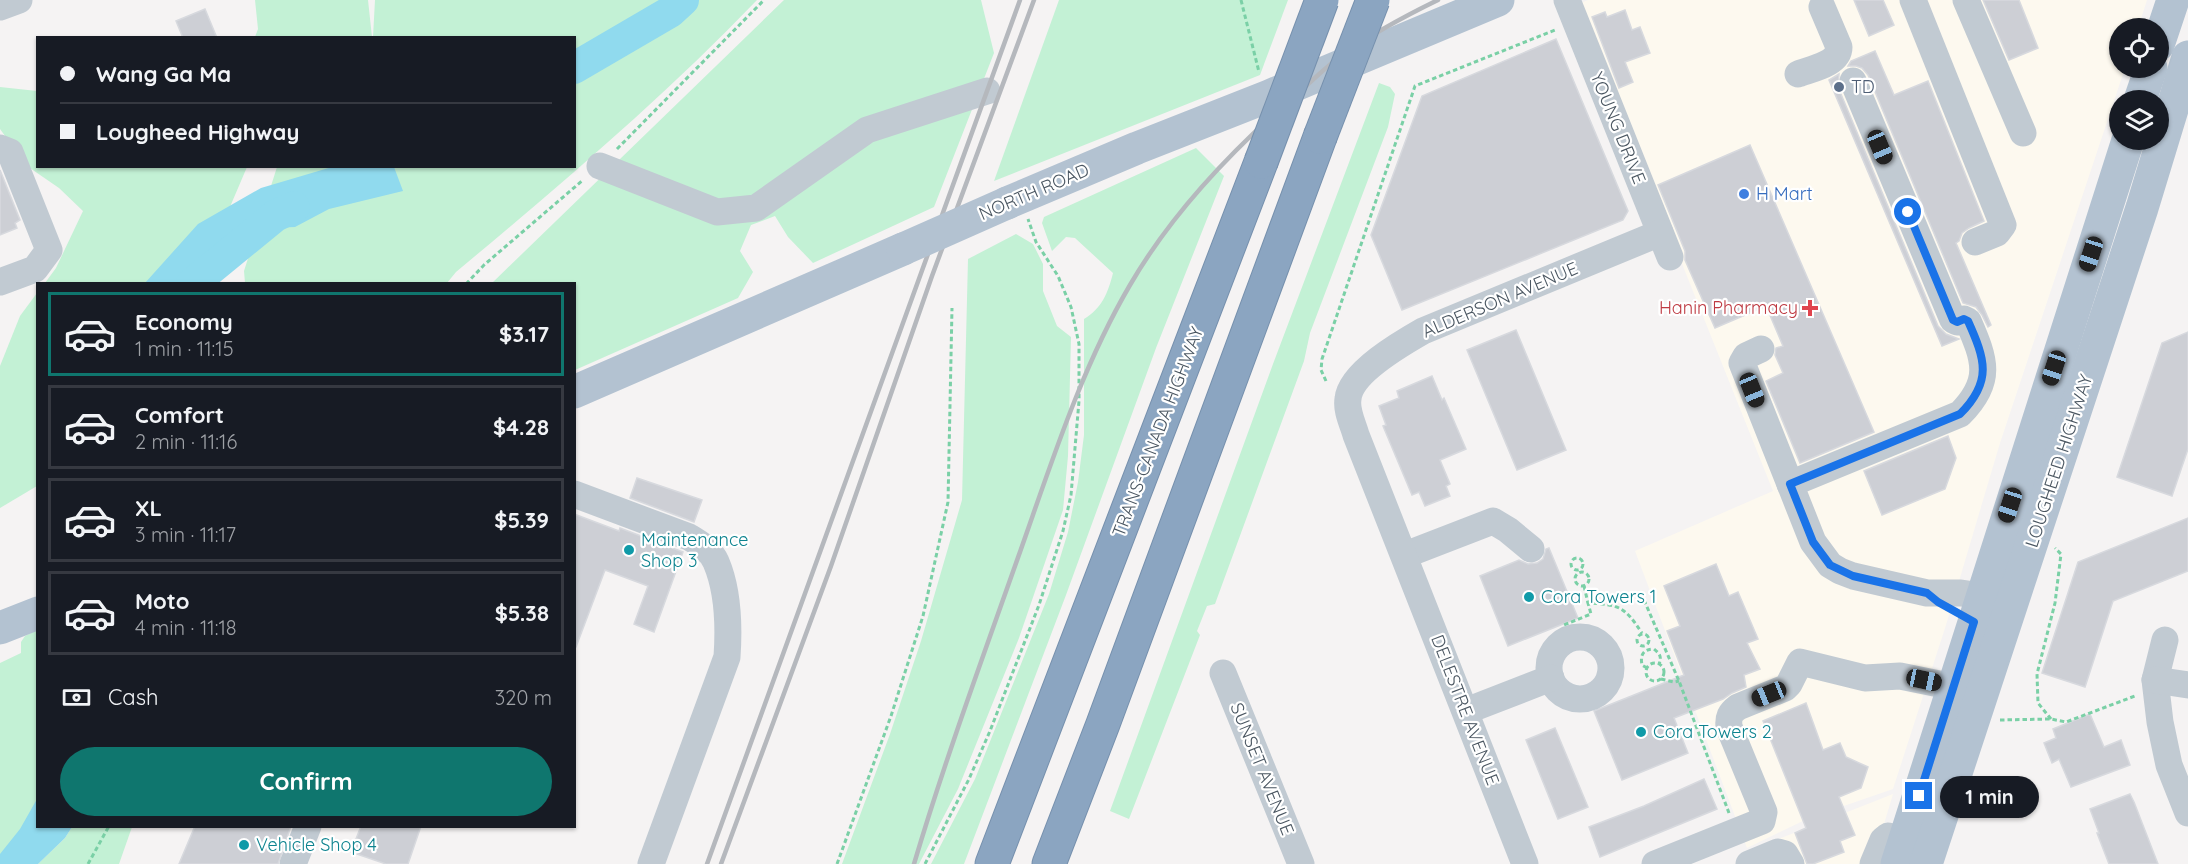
<!DOCTYPE html>
<meta charset="utf-8">
<style>
:root{--surface:#171b24;--page:#242831;--text:#f1f3f6;--muted:#9ea1a6;--line:#363941;--accent:#0f766e}
body{margin:0;font-family:Quicksand,sans-serif;background:var(--page);color:var(--text);height:100vh;display:flex;flex-direction:column;font-size:22px;white-space:nowrap}
*{box-sizing:border-box;margin:0}
p{font-size:20px;color:var(--muted)}
.icon{flex:none;width:33px;height:33px;fill:none;stroke:currentColor;stroke-width:2;stroke-linecap:round;stroke-linejoin:round}
.map{position:relative;flex:1;overflow:hidden}
.sheet{position:absolute;left:36px;top:282px;width:540px;height:546px;display:flex;flex-direction:column;background:var(--surface);border-radius:0px;box-shadow:0 2px 4px #0004}
.sheet>*{flex:none}
.guide{position:absolute;left:36px;top:36px;width:540px;height:132px;border-radius:0px;box-shadow:0 2px 4px #0004;display:grid;align-content:center;height:132px;padding:0 24px;background:var(--surface)}
.tools{position:absolute;left:2109px;top:18px;display:grid;gap:12px}
.tools a{display:grid;place-items:center;width:60px;height:60px;border-radius:50%;background:var(--surface);box-shadow:0 2px 4px #0004;font-size:30px}
.end{position:absolute;width:27px;height:27px;margin:-14px;border:8px solid #1a73e8;background:#fff;box-shadow:0 0 0 3px #fff}
.from{border-radius:50%}
.bubble{position:absolute;height:42px;border-radius:21px;background:var(--surface);box-shadow:0 2px 4px #0004;font-size:20px;font-weight:700;line-height:42px;text-align:center}
.car{position:absolute;width:18px;height:36px;margin:-18px -9px;border-radius:8px;box-shadow:0 0 4px 2px #0007;background:linear-gradient(#222 24%,#8ab4d8 0 40%,#222 0 76%,#8ab4d8 0 86%,#222 0)}
.guide b{display:flex;align-items:center;gap:21px;height:57px;font-size:22px}
.guide b+b{border-top:2px solid var(--line)}
.guide i{width:15px;height:15px;background:var(--text)}
ul{padding:10px 0 0;list-style:none}
li{display:flex;align-items:center;gap:18px;height:84px;margin:0 12px 9px;padding:0 12px;border:3px solid var(--line);border-radius:0px}
li div{flex:1}
li b{display:block;font-size:22px}
li em{font-style:normal;font-weight:700}
li.selected{border-color:var(--accent)}
li>.icon{width:54px;height:54px;stroke-width:1.5}
.pay{display:flex;align-items:center;gap:15px;height:66px;padding:0 24px;font-size:22px}
.pay p{margin-inline-start:auto}
.action{display:flex;gap:12px;margin-top:auto;padding:12px 24px}
.action a{flex:1;height:69px;border-radius:36px;background:var(--accent);color:#fff;font-size:24px;font-weight:700;line-height:69px;text-align:center}
.map>svg:first-child{display:block}
.commercial{fill:#fdf9ef}
.green{fill:#c3f1d5}
.water{fill:#90daee}
.lines{fill:none;stroke-linecap:round;stroke-linejoin:round}
.river{stroke:#90daee;stroke-width:32}
.building{fill:#cdcfd5;stroke:#d7d9de;stroke-width:1.5}
.highway-casing{stroke:#7690ad;stroke-width:35}
.path{stroke:#7ad0a6;stroke-width:3;stroke-dasharray:4.5 3;stroke-linecap:butt}
.minor{stroke:#c1cad2;stroke-width:27}
.major{stroke:#b3c2d1;stroke-width:33}
.highway{stroke:#8ba5c1;stroke-width:33}
.rail{stroke:#b5b8bd;stroke-width:4.5}
.highway-bridge-casing{stroke:#7690ad;stroke-width:35;stroke-linecap:butt}
.major-bridge{stroke:#b3c2d1;stroke-width:33}
.highway-bridge{stroke:#8ba5c1;stroke-width:33}
.route{stroke:#1a73e8;stroke-width:8}
.service-dot{fill:#5c6f8a;stroke:#fff;stroke-width:2}
.shop-dot{fill:#3f7fe0;stroke:#fff;stroke-width:2}
.health-dot{fill:#e0444e;stroke:#fff;stroke-width:2}
.culture-dot{fill:#0f9aa8;stroke:#fff;stroke-width:2}
.labels{text-anchor:middle;stroke-width:4.5;stroke-linejoin:round;paint-order:stroke}
.service-label{font-size:18px;fill:#4e5e75;stroke:#fff;text-anchor:start}
.street-label{font-size:18px;fill:#4a5661;stroke:#fff}
.shop-label{font-size:18px;fill:#366cbe;stroke:#fff;text-anchor:start}
.health-label{font-size:18px;fill:#be3a42;stroke:#fff;text-anchor:end}
.culture-label{font-size:18px;fill:#0d838f;stroke:#fff;text-anchor:start}
</style>
<div class="map">
<svg width="2188" height="864" viewBox="0 0 2188 864">
<rect width="100%" height="100%" fill="#f5f3f3"/>
<!-- commercial -->
<g class="commercial">
<path d="M1588,0H2147L2138,28H2120V68H2125L2000,443L1946,625L1893,789L1809,818L1747,848L1635,551L1773,491L1578,4Z"/>
<path d="M1893,794L1872,864H1756L1751,850Z"/>
</g>
<!-- green -->
<g class="green">
<path d="M255,0H368L372,37H255L258,29Z"/>
<path d="M375,0H757C663,98 559,186 456,272L447,283H245L244,271L277,167L574,166V38L373,37Z"/>
<path d="M784,0H981L994,53L934,207L813,263L788,237L775,216L751,225L740,251L753,272L738,298L575,370L574,284H491Z"/>
<path d="M1059,0H1288L1260,75L994,181Z"/>
<path d="M1379,83L1390,87L1395,94L1388,127L1310,333L1304,361L1215,604L1207,606L1197,631L1200,635L1129,819L1110,811L1273,364Z"/>
<path d="M0,87L37,91L38,166L247,167L209,256L184,283H45L56,268L83,211L59,188L27,166L0,129Z"/>
<path d="M1196,148L1224,176L1156,348L1066,595L964,864H931L975,779L1049,594L1068,532L1078,482L1084,435V319C1102,308 1108,293 1113,273L1075,238L1066,237L1052,251L1042,223L1044,217Z"/>
<path d="M1016,234L1033,244L1043,264V291L1057,326L1071,337L1068,456L1063,510L1019,638L958,789L919,864H842L890,734L921,641L962,500L968,259Z"/>
<path d="M37,293V486L0,508V366L20,316Z"/>
<path d="M37,630V805L28,828L0,856V663L21,653V642L25,636Z"/>
<path d="M72,827H132L119,864H38L65,838Z"/>
</g>
<!-- water -->
<g class="water">
<path d="M332,167H394L403,191L329,209L295,227L251,229L228,261L215,283H145L198,224L261,188Z"/>
<path d="M37,799L38,826L72,827L65,838L38,864H0V854L20,829Z"/>
</g>
<g class="lines">
<!-- river -->
<g class="river">
<path d="M574,68L670,12L683,0"/>
<path d="M192,284L275,216L294,207"/>
</g>
</g>
<!-- building -->
<g class="building">
<path d="M1854,0H1883L1894,25L1869,36Z"/>
<path d="M1983,0H2019L2038,48L2009,60Z"/>
<path d="M205,9L217,38H183L176,21Z"/>
<path d="M1625,10L1632,30L1640,27L1650,53L1625,62L1633,82L1619,88L1592,17L1605,12L1607,17Z"/>
<path d="M1556,39L1628,211L1623,220L1402,310L1371,235L1422,96Z"/>
<path d="M1875,51L1894,95L1928,81L1984,221L1969,228L1962,233L1959,241L1956,243L1991,325L1988,327L1982,315L1976,307L1963,303L1868,75L1862,68L1856,66H1848L1851,61Z"/>
<path d="M1839,74L1838,87L1938,326L1946,334L1959,339L1942,346L1829,80Z"/>
<path d="M1750,145L1874,432L1800,463L1766,381L1783,373L1775,355L1776,348L1783,346L1766,306L1715,328L1685,260V251L1658,185Z"/>
<path d="M0,170L20,220L15,223L17,228L0,235Z"/>
<path d="M1516,330L1566,450L1517,470L1467,350Z"/>
<path d="M2188,332V449L2172,496L2117,477L2162,343Z"/>
<path d="M1432,376L1442,400L1444,398L1466,449L1440,460L1450,484L1446,486L1450,496L1425,506L1419,492L1412,495L1383,426L1386,425L1379,406L1399,398L1397,391Z"/>
<path d="M1948,436L1956,458L1945,489L1882,515L1864,471Z"/>
<path d="M637,478L702,500L694,522L630,498Z"/>
<path d="M574,514L619,531L620,528L683,552L654,632L634,624L648,586L605,570L576,647H574Z"/>
<path d="M2188,518V571L2113,601L2085,687L2042,673L2078,562Z"/>
<path d="M1549,548L1578,618L1508,646L1480,576L1519,560L1528,564L1537,563L1543,559L1546,549Z"/>
<path d="M1716,564L1729,596L1738,592L1758,639L1747,643L1760,669L1744,675L1746,687L1732,693L1723,699L1674,718L1688,753L1622,780L1594,711L1684,675L1667,631L1680,626L1664,586Z"/>
<path d="M1806,703L1823,750L1840,743L1846,757L1868,767L1861,788L1839,797L1855,835L1840,841L1844,852L1813,864H1807L1795,833L1806,828L1763,721Z"/>
<path d="M2090,714L2104,747L2121,740L2130,765L2071,787L2059,759L2052,763L2044,743L2056,738L2053,729Z"/>
<path d="M1555,728L1588,807L1558,819L1526,740Z"/>
<path d="M1704,779L1717,809L1600,857L1589,827L1644,806Z"/>
<path d="M2130,794L2134,802L2158,864H2109L2097,833H2099L2090,809Z"/>
<path d="M195,826H291L278,864H179Z"/>
<path d="M361,826H421L408,864H386L351,852Z"/>
</g>
<g class="lines">
<!-- highway casing -->
<g class="highway-casing">
<g id="highway">
<path d="M992,864L1261,162"/>
<path d="M1049,864L1103,724L1320,137"/>
</g>
</g>
<!-- path -->
<g class="path">
<path d="M1241,0L1259,72"/>
<path d="M617,149L764,0"/>
<path d="M466,284L484,265L583,180"/>
<path d="M1326,381L1321,370L1322,359L1415,86L1555,30"/>
<circle cx="1577" cy="564" r="6"/>
<circle cx="1582" cy="579" r="7"/>
<path d="M1584,586L1588,603"/>
<path d="M1644,600L1679,681L1729,813"/>
<circle cx="1643" cy="640" r="6"/>
<path d="M1569,639L1564,625L1591,614L1588,603C1620,605 1624,606 1642,633"/>
<circle cx="1655" cy="672" r="9"/>
<path d="M1647,668L1642,665C1640,655 1643,649 1654,649C1660,654 1662,657 1659,664"/>
<path d="M1661,679L1674,682L1679,681"/>
<path d="M2051,719L2038,703L2037,674L2055,603L2061,554L2055,548"/>
<path d="M2000,720L2051,719L2066,722L2135,696"/>
<path d="M88,864L109,826"/>
<path d="M837,864L891,716L923,616L948,502L952,308"/>
<path d="M925,864L969,779L990,731L1039,605L1063,531L1071,495L1079,401V344L1071,307L1058,276L1036,242L1028,219"/>
</g>
<!-- minor -->
<g class="minor">
<path d="M1567,0L1670,257"/>
<path d="M1913,0L2003,225L1997,233L1975,242"/>
<path d="M1966,0L2023,133"/>
<path d="M0,7L19,0"/>
<path d="M1798,74C1811,69 1839,64 1839,47L1822,7"/>
<path d="M1853,81L1953,320L1957,322L1964,319L1968,321C1985,360 1993,381 1960,414L1790,484L1813,542L1830,565L1840,571L1853,576L1927,593H1961L1981,596L1987,616"/>
<path d="M0,148L10,152L49,250L35,269L0,282"/>
<path d="M600,166L717,212L756,208L867,130L987,91"/>
<path d="M1761,349L1746,356L1742,363L1790,484"/>
<path d="M574,494L689,537C699,543 711,550 716,562C728,590 729,628 727,657L651,864"/>
<path d="M1405,555L1493,521L1508,530L1531,549"/>
<circle cx="1580" cy="668" r="31"/>
<path d="M2165,640L2155,680L2160,722L2169,765L2188,813"/>
<path d="M1223,673L1301,864"/>
<path d="M2155,680L2188,685"/>
<path d="M1466,711L1551,678"/>
<path d="M293,864L308,826"/>
<path d="M1525,864L1356,435C1353,424 1346,411 1348,399C1350,373 1402,343 1423,331L1660,233"/>
<path d="M1655,864L1762,821L1764,812L1729,727C1728,717 1730,713 1738,707L1785,688L1789,684L1800,662L1865,678L1900,676L1954,687"/>
<path d="M1749,864L1778,852L1785,854L1791,864"/>
<path d="M1873,864L1883,840L1888,836L1905,839"/>
</g>
<!-- major -->
<g class="major">
<path d="M2158,45L2173,0"/>
<path d="M2140,100L2151,68"/>
<path d="M1007,203L1137,148L1269,96L1498,0"/>
<path d="M574,392L903,249"/>
<path d="M0,628L38,613"/>
<path d="M1897,864L2128,140"/>
<path d="M1926,864L2142,208L2188,57"/>
</g>
<!-- highway -->
<use href="#highway" class="highway"/>
<!-- rail -->
<g class="rail">
<path d="M707,864L1020,0"/>
<path d="M721,864L831,566L932,276L1034,0"/>
<path d="M914,864C944,763 980,665 1015,566C1049,471 1079,372 1130,285C1173,211 1234,148 1298,93C1313,80 1327,66 1342,55C1372,34 1405,16 1438,0"/>
</g>
<!-- highway-bridge casing -->
<g class="highway-bridge-casing">
<g id="highway-bridge">
<path d="M1320,137L1373,0"/>
<path d="M1261,162L1322,0"/>
</g>
</g>
<!-- major-bridge -->
<path class="major-bridge" d="M903,249L1007,203"/>
<!-- highway-bridge -->
<use href="#highway-bridge" class="highway-bridge"/>
</g>
<g class="lines">
<!-- route -->
<path class="route" d="M1908,212L1953,320L1957,322L1964,319L1968,321C1985,359 1993,381 1960,414L1790,484L1813,542L1830,565L1853,576L1927,593L1938,602L1974,622L1919,796"/>
</g>
<!-- markers -->
<circle class="service-dot" cx="1839" cy="87" r="6"/>
<circle class="shop-dot" cx="1744" cy="194" r="6"/>
<path class="health-dot" d="M1807 299h6v6h6v6h-6v6h-6v-6h-6v-6h6z"/>
<g class="culture-dot">
<circle cx="629" cy="550" r="6"/>
<circle cx="1529" cy="597" r="6"/>
<circle cx="1641" cy="732" r="6"/>
<circle cx="244" cy="845" r="6"/>
</g>
<g class="labels">
<!-- service labels -->
<g class="service-label">
<text x="1851" y="93">TD</text>
</g>
<!-- street labels -->
<g class="street-label">
<text transform="translate(1618 128) rotate(68)" y="6">YOUNG DRIVE</text>
<text transform="translate(1034 192) rotate(-23)" y="6">NORTH ROAD</text>
<text transform="translate(1500 300) rotate(-23)" y="6">ALDERSON AVENUE</text>
<text transform="translate(1158 432) rotate(-69)" y="6">TRANS-CANADA HIGHWAY</text>
<text transform="translate(2059 461) rotate(-72)" y="6">LOUGHEED HIGHWAY</text>
<text transform="translate(1465 710) rotate(69)" y="6">DELESTRE AVENUE</text>
<text transform="translate(1262 769) rotate(68)" y="6">SUNSET AVENUE</text>
</g>
<!-- shop labels -->
<g class="shop-label">
<text x="1756" y="200">H Mart</text>
</g>
<!-- health labels -->
<g class="health-label">
<text x="1798" y="314">Hanin Pharmacy</text>
</g>
<!-- culture labels -->
<g class="culture-label">
<text x="641" y="546">Maintenance<tspan x="641" dy="21">Shop 3</tspan></text>
<text x="1541" y="603">Cora Towers 1</text>
<text x="1653" y="738">Cora Towers 2</text>
<text x="256" y="851">Vehicle Shop 4</text>
</g>
</g>
</svg>
<div class="tools">
<a><svg class="icon" aria-label="locate" viewBox="0 0 24 24"><circle cx="12" cy="12" r="6"/><path d="M12 2v4M12 18v4M2 12h4M18 12h4"/></svg></a>
<a><svg class="icon" aria-label="layers" viewBox="0 0 24 24"><path d="M12 4l9 5-9 5-9-5zM3 14l9 5 9-5"/></svg></a>
</div>
<i class="end from" style="left:1908px;top:212px"></i>
<i class="end" style="left:1919px;top:796px"></i>
<div class="bubble" style="left:1940px;top:776px;width:99px">1 min</div>
<i class="car" style="left:1880px;top:147px;rotate:157deg"></i>
<i class="car" style="left:2091px;top:254px;rotate:198deg"></i>
<i class="car" style="left:2054px;top:368px;rotate:198deg"></i>
<i class="car" style="left:1752px;top:390px;rotate:158deg"></i>
<i class="car" style="left:2010px;top:505px;rotate:198deg"></i>
<i class="car" style="left:1924px;top:680px;rotate:102deg"></i>
<i class="car" style="left:1769px;top:694px;rotate:248deg"></i>
<div class="guide">
<b><i class="from"></i>Wang Ga Ma</b>
<b><i></i>Lougheed Highway</b>
</div>
<section class="sheet">
<ul>
<li class="selected"><svg class="icon" aria-label="car" viewBox="0 0 24 24"><path d="M5 17H2v-5l4-1 3-4h7l3 4 3 1v5h-3M9 17h6M6 11h13"/><circle cx="7" cy="17" r="2"/><circle cx="17" cy="17" r="2"/></svg><div><b>Economy</b><p>1 min · 11:15</p></div><em>$3.17</em></li>
<li><svg class="icon" aria-label="car" viewBox="0 0 24 24"><path d="M5 17H2v-5l4-1 3-4h7l3 4 3 1v5h-3M9 17h6M6 11h13"/><circle cx="7" cy="17" r="2"/><circle cx="17" cy="17" r="2"/></svg><div><b>Comfort</b><p>2 min · 11:16</p></div><em>$4.28</em></li>
<li><svg class="icon" aria-label="car" viewBox="0 0 24 24"><path d="M5 17H2v-5l4-1 3-4h7l3 4 3 1v5h-3M9 17h6M6 11h13"/><circle cx="7" cy="17" r="2"/><circle cx="17" cy="17" r="2"/></svg><div><b>XL</b><p>3 min · 11:17</p></div><em>$5.39</em></li>
<li><svg class="icon" aria-label="car" viewBox="0 0 24 24"><path d="M5 17H2v-5l4-1 3-4h7l3 4 3 1v5h-3M9 17h6M6 11h13"/><circle cx="7" cy="17" r="2"/><circle cx="17" cy="17" r="2"/></svg><div><b>Moto</b><p>4 min · 11:18</p></div><em>$5.38</em></li>
</ul>
<div class="pay"><svg class="icon" aria-label="cash" viewBox="0 0 24 24"><path d="M3 7h18v10H3z"/><circle cx="12" cy="12" r="2"/></svg>Cash<p>320 m</p></div>
<div class="action"><a>Confirm</a></div>
</section>
</div>
